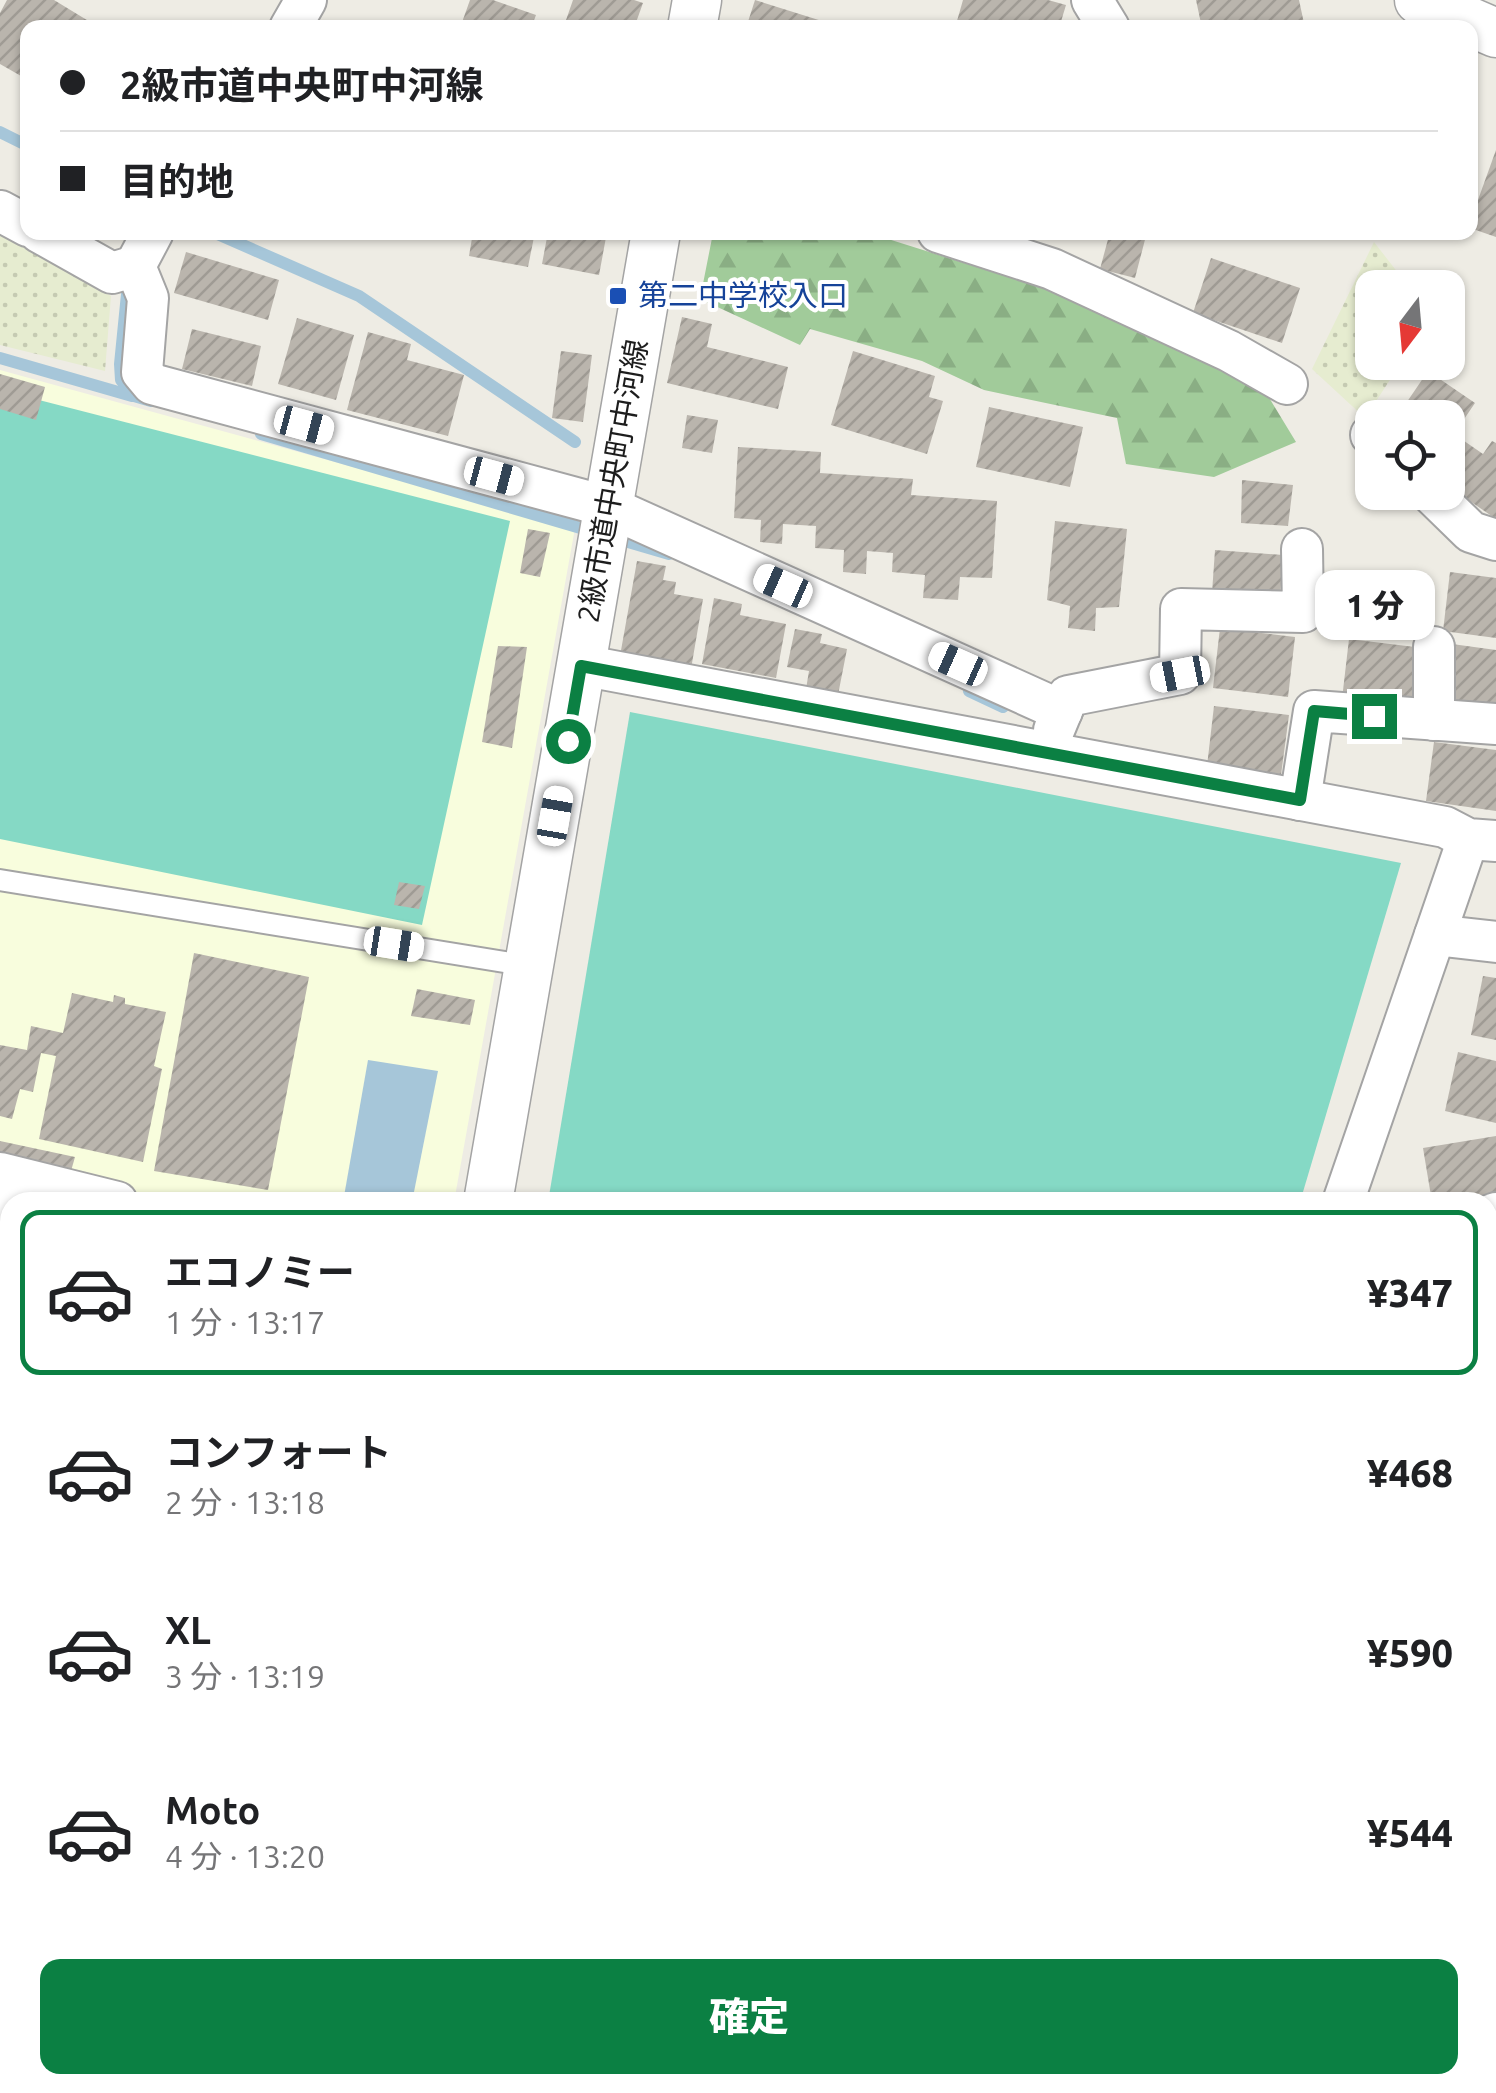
<!DOCTYPE html>
<html lang="ja">
<meta charset="utf-8">
<style>
:root{--surface:#fff;--page:#f6f6f6;--text:#202124;--muted:#757577;--line:#e0e0e0;--accent:#0b8043}
body{margin:0;font-family:Ubuntu,"Noto Sans JP",sans-serif;background:var(--page);color:var(--text);height:100vh;display:flex;flex-direction:column;font-size:38px;white-space:nowrap}
*{box-sizing:border-box;margin:0}
p{font-size:32px;color:var(--muted)}
.icon{flex:none;width:55px;height:55px;fill:none;stroke:currentColor;stroke-width:2;stroke-linecap:round;stroke-linejoin:round}
.map{position:relative;flex:1;overflow:hidden}
.details{position:absolute;left:0px;top:1192px;width:1498px;height:902px;display:flex;flex-direction:column;background:var(--surface);border-radius:30px 30px 0 0;box-shadow:0 2px 8px #0004}
.details>*{flex:none}
.banner{position:absolute;left:20px;top:20px;width:1458px;height:220px;border-radius:20px;box-shadow:0 2px 8px #0004;display:grid;align-content:center;height:220px;padding:0 40px;background:var(--surface)}
.needle{width:65px;rotate:196deg}
.tools{position:absolute;left:1355px;top:270px;display:grid;gap:20px}
.tools a{display:grid;place-items:center;width:110px;height:110px;border-radius:20px;background:var(--surface);box-shadow:0 2px 8px #0004;font-size:50px}
.end{position:absolute;width:45px;height:45px;margin:-22px;border:12px solid #0b8043;background:#fff;box-shadow:0 0 0 5px #fff}
.from{border-radius:50%}
.bubble{position:absolute;height:70px;border-radius:20px;background:var(--surface);box-shadow:0 2px 8px #0004;font-size:32px;font-weight:800;line-height:70px;text-align:center}
.car{position:absolute;width:30px;height:60px;margin:-30px -15px;border-radius:12px;box-shadow:0 0 8px 2px #0007;background:linear-gradient(#fff 24%,#345 0 40%,#fff 0 76%,#345 0 86%,#fff 0)}
.banner b{display:flex;align-items:center;gap:35px;height:95px;font-size:38px}
.banner b+b{border-top:2px solid var(--line)}
.banner i{width:25px;height:25px;background:var(--text)}
ul{padding:18px 0 0;list-style:none}
li{display:flex;align-items:center;gap:30px;height:165px;margin:0 20px 15px;padding:0 20px;border:5px solid transparent;border-radius:20px}
li div{flex:1}
li b{display:block;font-size:38px}
li em{font-style:normal;font-weight:800}
li.current{border-color:var(--accent)}
li>.icon{width:90px;height:90px;stroke-width:1.5}
.action{display:flex;gap:20px;margin-top:auto;padding:20px 40px}
.action a{flex:1;height:115px;border-radius:20px;background:var(--accent);color:#fff;font-size:40px;font-weight:800;line-height:115px;text-align:center}
.map>svg:first-child{display:block}
.education{fill:#f8fddd}
.farmland{fill:url(#farmland-dots)}
.grass{fill:#c0e6ac}
.forest{fill:url(#forest-firs)}
.pitch{fill:#85d9c5}
.water{fill:#a6c6d9}
.lines{fill:none;stroke-linecap:round;stroke-linejoin:round}
.stream{stroke:#a6c6d9;stroke-width:12}
.river{stroke:#a6c6d9;stroke-width:72}
.building{fill:url(#building-hatch)}
.service-casing{stroke:#a4a4a4;stroke-width:24}
.pedestrian-casing{stroke:#a4a4a4;stroke-width:34}
.minor-casing{stroke:#a4a4a4;stroke-width:44}
.tertiary-casing{stroke:#a4a4a4;stroke-width:51}
.service{stroke:#fff;stroke-width:20}
.pedestrian{stroke:#fff;stroke-width:30}
.minor{stroke:#fff;stroke-width:40}
.tertiary{stroke:#fff;stroke-width:48}
.route{stroke:#0b8043;stroke-width:12}
.transit-dot{fill:#1a4fb4;stroke:#fff;stroke-width:4}
.labels{text-anchor:middle;stroke-width:8;stroke-linejoin:round;paint-order:stroke}
.transit-label{font-size:30px;fill:#164399;stroke:#fff;text-anchor:start}
.street-label{font-size:30px;fill:#1d1d1d;stroke:#fff}
</style>
<div class="map">
<svg width="1496" height="2093" viewBox="0 0 1496 2093">
<defs>
<pattern id="farmland-dots" width="8" height="8" patternUnits="userSpaceOnUse" patternTransform="scale(2.5)"><rect width="8" height="8" fill="#e6ecd0"/><path d="M2 2h.1M6 6h.1" fill="none" stroke="#c5cab2" stroke-width="1.8" stroke-linecap="round"/></pattern>
<pattern id="forest-firs" width="22" height="20" patternUnits="userSpaceOnUse" patternTransform="scale(2.5)"><rect width="22" height="20" fill="#a1cb9a"/><path d="M5 1l3.5 6h-7zM16 11l3.5 6h-7z" fill="#8aae84"/></pattern>
<pattern id="building-hatch" width="6" height="6" patternUnits="userSpaceOnUse" patternTransform="scale(2.5)"><rect width="6" height="6" fill="#bab5ad"/><path d="M-1 1l2-2M0 6l6-6M5 7l2-2" fill="none" stroke="#9f9b94"/></pattern>
</defs>
<rect width="100%" height="100%" fill="#eeece4"/>
<!-- education -->
<g class="education">
<path d="M0,370L575,528L454,1202H163L0,1164Z"/>
<path d="M406,2085H621L615,2093H406Z"/>
</g>
<!-- farmland -->
<g class="farmland">
<path d="M0,227L111,296L105,371L0,345Z"/>
<path d="M1374,242L1409,287L1372,288V362L1401,363L1365,418L1312,369Z"/>
<path d="M1488,1640L1496,1644V1830L1488,1826Z"/>
<path d="M1496,1899V1989L1488,1984V1926Z"/>
</g>
<!-- grass -->
<path class="grass" d="M0,1709L10,1715V1833L0,1839Z"/>
<!-- forest -->
<g class="forest">
<path d="M713,233H869L1101,306L1262,386L1296,442L1214,477L1126,464L1117,418L984,390L922,361L810,329L800,345L700,299Z"/>
<path d="M10,1853V2085H47L48,2093H0V1858Z"/>
<path d="M1488,2011L1496,2014V2093H646L654,2085H1488Z"/>
</g>
<!-- pitch -->
<g class="pitch">
<path d="M0,390L510,521L422,925L0,839Z"/>
<path d="M630,712L1401,863L1300,1202H548Z"/>
</g>
<!-- water -->
<path class="water" d="M368,1060L438,1071L412,1202H343Z"/>
<g class="lines">
<!-- stream -->
<g class="stream">
<path d="M0,132L28,146"/>
<path d="M213,232L359,296L575,442"/>
<path d="M128,284L120,364L121,380L134,396L151,401"/>
<path d="M0,358L132,396"/>
<path d="M261,434L669,554"/>
<path d="M969,691L1003,707"/>
<path d="M0,1323L10,1327"/>
</g>
<!-- river -->
<path class="river" d="M1488,1604L1496,1608"/>
</g>
<!-- building -->
<g class="building">
<path d="M7,0H54L100,28H28V80L0,64V13Z"/>
<path d="M470,0H493L536,15L531,28H460Z"/>
<path d="M573,0H634L643,3L634,28H579L565,23Z"/>
<path d="M755,0L825,22L823,28H746Z"/>
<path d="M963,0H1048L1066,5L1059,28H955Z"/>
<path d="M1196,0H1299L1305,28H1202Z"/>
<path d="M1496,150V237L1470,228V222Z"/>
<path d="M473,232H535L528,267L469,256Z"/>
<path d="M548,232H607L599,275L542,264Z"/>
<path d="M1110,232H1147L1135,278L1100,269Z"/>
<path d="M186,252L279,280L268,320L174,293Z"/>
<path d="M1211,258L1300,288L1282,343L1193,313Z"/>
<path d="M682,317L712,324L707,347L788,367L778,409L667,383Z"/>
<path d="M297,318L354,335L336,400L278,384Z"/>
<path d="M192,329L261,346L252,386L182,369Z"/>
<path d="M368,332L411,344L407,360L464,375L448,436L347,410Z"/>
<path d="M561,351L592,355L583,422L552,418Z"/>
<path d="M853,351L935,376L929,397L943,401L927,454L831,425Z"/>
<path d="M1428,371L1475,403L1454,434L1483,454L1492,441L1496,443V519L1448,486V418H1396Z"/>
<path d="M0,374L45,387L36,420L0,409Z"/>
<path d="M989,407L1083,427L1070,487L976,467Z"/>
<path d="M687,415L718,420L712,453L682,448Z"/>
<path d="M738,447L821,452L820,473L913,479L911,495L997,501L992,578L960,577L958,600L923,598L925,575L892,572L893,553L867,551L866,574L843,572L844,550L815,548L816,526L783,524L782,544L760,542L761,520L734,518Z"/>
<path d="M1242,480L1293,485L1288,526L1241,523Z"/>
<path d="M1055,521L1127,529L1119,607L1096,608L1095,631L1068,628L1070,606L1047,600Z"/>
<path d="M528,529L550,533L540,577L520,573Z"/>
<path d="M1215,550L1283,555L1280,599L1212,593Z"/>
<path d="M637,561L666,566L663,580L676,582L674,594L703,599L691,669L620,656Z"/>
<path d="M1450,572L1496,578V638L1443,631Z"/>
<path d="M714,598L742,604L740,615L786,624L776,678L702,664Z"/>
<path d="M1220,628L1295,637L1288,697L1213,688Z"/>
<path d="M795,629L822,634L820,643L847,649L838,695L806,689L809,671L787,667Z"/>
<path d="M1349,639L1423,648L1416,708L1342,699Z"/>
<path d="M1452,644L1496,650V710L1445,704Z"/>
<path d="M498,646L527,647L512,748L482,742Z"/>
<path d="M1214,706L1289,715L1281,775L1207,766Z"/>
<path d="M1434,742L1496,750V811L1426,801Z"/>
<path d="M399,882L425,886L419,909L394,905Z"/>
<path d="M194,953L309,977L268,1190L154,1171Z"/>
<path d="M1483,976L1496,978V1040L1471,1035Z"/>
<path d="M417,989L475,1000L470,1025L411,1016Z"/>
<path d="M72,993L113,1002L114,995L125,998V1004L166,1012L154,1066L162,1069L143,1162L39,1139L56,1056L41,1053L33,1092L20,1089L12,1119L0,1116V1045L27,1050L31,1026L63,1033Z"/>
<path d="M1458,1052L1496,1061V1123L1445,1111Z"/>
<path d="M1496,1136V1198L1465,1202H1432L1423,1148Z"/>
<path d="M0,1141L75,1157L71,1171L0,1155Z"/>
<path d="M1488,1353L1496,1355V1401L1488,1399Z"/>
<path d="M4,1385L10,1387V1447L0,1442V1394Z"/>
<path d="M10,1674V1700L0,1691V1682Z"/>
</g>
<g class="lines">
<!-- service casing -->
<g class="service-casing">
<path id="service" d="M0,880L529,966"/>
</g>
<!-- pedestrian casing -->
<g class="pedestrian-casing">
<path id="pedestrian" d="M0,1200L11,1202"/>
</g>
<!-- minor casing -->
<g class="minor-casing">
<g id="minor">
<path d="M1092,0L1109,28"/>
<path d="M290,28L306,0"/>
<path d="M0,211L28,226"/>
<path d="M39,232L112,273L135,266"/>
<path d="M153,232L135,266L148,298L142,372L152,384L609,507L1062,711"/>
<path d="M938,232L1052,269L1229,351L1287,384"/>
<path d="M1371,435L1372,436"/>
<path d="M1430,492L1471,532L1496,540"/>
<path d="M1434,647V720"/>
<path d="M581,665L1445,827L1468,839L1496,841"/>
<path d="M1054,730L1068,696L1180,674L1181,609L1303,612L1302,549"/>
<path d="M1300,800L1314,711L1496,724"/>
<path d="M1435,935L1496,942"/>
<path d="M0,1173L117,1202"/>
<path d="M1343,1202L1468,839"/>
<path d="M1488,1216L1496,1213"/>
<path d="M0,1230L10,1232"/>
<path d="M1488,1630L1496,1634"/>
</g>
</g>
<!-- tertiary casing -->
<g class="tertiary-casing">
<g id="tertiary">
<path d="M1419,0L1496,33"/>
<path d="M692,28L697,0"/>
<path d="M488,1202L656,232"/>
<path d="M379,2093V2085"/>
</g>
</g>
<!-- service -->
<use href="#service" class="service"/>
<!-- pedestrian -->
<use href="#pedestrian" class="pedestrian"/>
<!-- minor -->
<use href="#minor" class="minor"/>
<!-- tertiary -->
<use href="#tertiary" class="tertiary"/>
</g>
<g class="lines">
<!-- route -->
<path class="route" d="M568,741L581,666L1300,800L1314,711L1374,716"/>
</g>
<!-- markers -->
<rect class="transit-dot" x="608" y="286" width="20" height="20" rx="5"/>
<g class="labels">
<!-- transit labels -->
<g class="transit-label">
<text x="638" y="306">第二中学校入口</text>
</g>
<!-- street labels -->
<g class="street-label">
<text transform="translate(613 481) rotate(-80)" y="10">2級市道中央町中河線</text>
</g>
</g>
</svg>
<div class="tools">
<a><svg class="needle" viewBox="-14 -14 28 28"><path d="M0-13l5 13h-10z" fill="#e53935"/><path d="M0 13l5-13h-10z" fill="#757577"/></svg></a>
<a><svg class="icon" aria-label="locate" viewBox="0 0 24 24"><circle cx="12" cy="12" r="6"/><path d="M12 2v4M12 18v4M2 12h4M18 12h4"/></svg></a>
</div>
<i class="end from" style="left:568px;top:741px"></i>
<i class="end" style="left:1374px;top:716px"></i>
<div class="bubble" style="left:1315px;top:570px;width:120px">1 分</div>
<i class="car" style="left:304px;top:425px;rotate:105deg"></i>
<i class="car" style="left:494px;top:476px;rotate:105deg"></i>
<i class="car" style="left:783px;top:586px;rotate:294deg"></i>
<i class="car" style="left:958px;top:664px;rotate:294deg"></i>
<i class="car" style="left:1180px;top:674px;rotate:259deg"></i>
<i class="car" style="left:555px;top:816px;rotate:10deg"></i>
<i class="car" style="left:394px;top:944px;rotate:99deg"></i>
<div class="banner">
<b><i class="from"></i>2級市道中央町中河線</b>
<b><i></i>目的地</b>
</div>
<section class="details">
<ul>
<li class="current"><svg class="icon" aria-label="car" viewBox="0 0 24 24"><path d="M5 17H2v-5l4-1 3-4h7l3 4 3 1v5h-3M9 17h6M6 11h13"/><circle cx="7" cy="17" r="2"/><circle cx="17" cy="17" r="2"/></svg><div><b>エコノミー</b><p>1 分 · 13:17</p></div><em>¥347</em></li>
<li><svg class="icon" aria-label="car" viewBox="0 0 24 24"><path d="M5 17H2v-5l4-1 3-4h7l3 4 3 1v5h-3M9 17h6M6 11h13"/><circle cx="7" cy="17" r="2"/><circle cx="17" cy="17" r="2"/></svg><div><b>コンフォート</b><p>2 分 · 13:18</p></div><em>¥468</em></li>
<li><svg class="icon" aria-label="car" viewBox="0 0 24 24"><path d="M5 17H2v-5l4-1 3-4h7l3 4 3 1v5h-3M9 17h6M6 11h13"/><circle cx="7" cy="17" r="2"/><circle cx="17" cy="17" r="2"/></svg><div><b>XL</b><p>3 分 · 13:19</p></div><em>¥590</em></li>
<li><svg class="icon" aria-label="car" viewBox="0 0 24 24"><path d="M5 17H2v-5l4-1 3-4h7l3 4 3 1v5h-3M9 17h6M6 11h13"/><circle cx="7" cy="17" r="2"/><circle cx="17" cy="17" r="2"/></svg><div><b>Moto</b><p>4 分 · 13:20</p></div><em>¥544</em></li>
</ul>
<div class="action"><a>確定</a></div>
</section>
</div>
